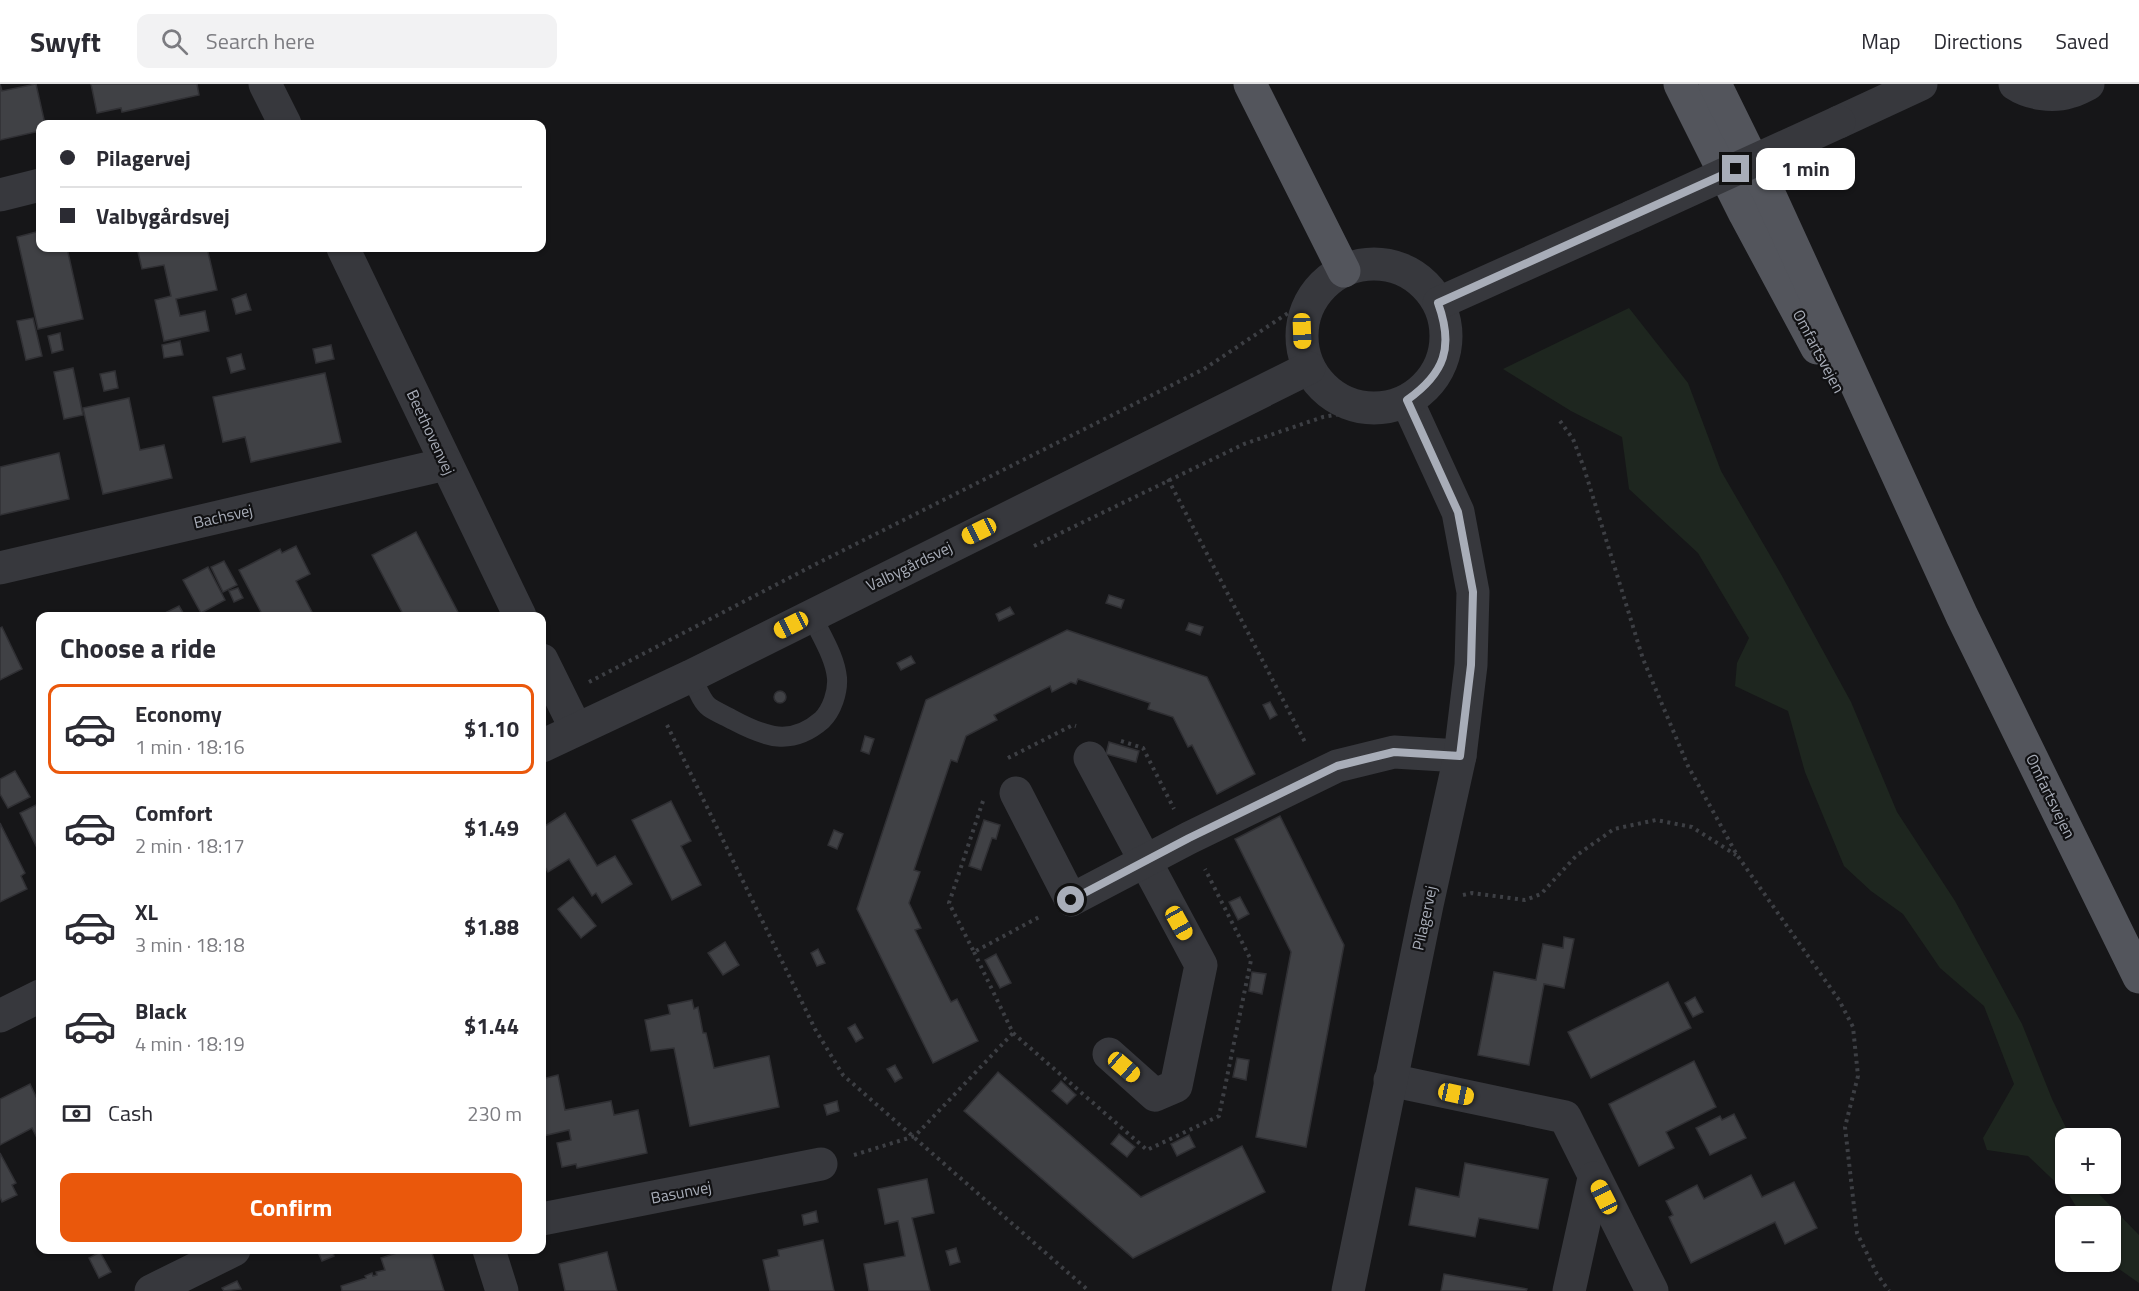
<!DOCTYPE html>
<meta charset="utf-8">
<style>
:root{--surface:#fff;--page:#f2f2f3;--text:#2b2b33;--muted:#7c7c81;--line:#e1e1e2;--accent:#ea580c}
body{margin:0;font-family:"Titillium Web",sans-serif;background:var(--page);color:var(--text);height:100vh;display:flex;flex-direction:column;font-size:22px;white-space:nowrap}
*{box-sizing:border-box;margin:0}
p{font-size:20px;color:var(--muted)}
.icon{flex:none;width:33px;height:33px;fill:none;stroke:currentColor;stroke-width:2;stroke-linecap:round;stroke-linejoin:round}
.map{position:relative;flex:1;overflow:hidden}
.details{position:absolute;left:36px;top:528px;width:510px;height:642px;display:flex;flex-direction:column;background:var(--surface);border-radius:12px;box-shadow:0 2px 4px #0004}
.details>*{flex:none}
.guide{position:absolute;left:36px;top:36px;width:510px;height:132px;border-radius:12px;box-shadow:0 2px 4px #0004;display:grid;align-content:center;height:132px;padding:0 24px;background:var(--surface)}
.tools{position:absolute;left:2055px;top:1044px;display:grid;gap:12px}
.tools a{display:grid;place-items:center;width:66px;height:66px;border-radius:12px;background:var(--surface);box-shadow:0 2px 4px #0004;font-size:30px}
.end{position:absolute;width:27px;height:27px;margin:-14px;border:8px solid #a8adb8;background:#111;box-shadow:0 0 0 3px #111}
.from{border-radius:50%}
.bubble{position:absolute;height:42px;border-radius:12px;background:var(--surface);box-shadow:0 2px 4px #0004;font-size:20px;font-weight:700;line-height:42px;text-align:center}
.car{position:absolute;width:18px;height:36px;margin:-18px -9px;border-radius:8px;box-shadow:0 0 4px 2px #0007;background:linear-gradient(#f5c518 24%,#345 0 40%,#f5c518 0 76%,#345 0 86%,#f5c518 0)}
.guide b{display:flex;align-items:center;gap:21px;height:57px;font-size:22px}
.guide b+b{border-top:2px solid var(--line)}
.guide i{width:15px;height:15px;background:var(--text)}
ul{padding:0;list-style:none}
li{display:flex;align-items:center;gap:18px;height:90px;margin:0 12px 9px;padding:0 12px;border:3px solid transparent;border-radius:12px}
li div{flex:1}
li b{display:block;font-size:22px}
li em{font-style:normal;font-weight:700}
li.selected{border-color:var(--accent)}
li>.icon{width:54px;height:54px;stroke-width:1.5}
h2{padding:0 24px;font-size:27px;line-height:72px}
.pay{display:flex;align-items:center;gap:15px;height:66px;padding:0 24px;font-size:22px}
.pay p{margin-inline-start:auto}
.primary-button{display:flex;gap:12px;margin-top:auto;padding:12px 24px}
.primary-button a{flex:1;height:69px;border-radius:12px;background:var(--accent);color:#fff;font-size:24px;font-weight:700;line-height:69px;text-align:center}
header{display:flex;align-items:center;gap:36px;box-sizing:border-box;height:84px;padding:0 30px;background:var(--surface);border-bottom:2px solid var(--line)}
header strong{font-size:28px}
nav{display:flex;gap:33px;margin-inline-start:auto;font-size:21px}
.search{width:420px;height:54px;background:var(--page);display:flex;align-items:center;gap:15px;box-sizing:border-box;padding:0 21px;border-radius:12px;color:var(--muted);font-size:22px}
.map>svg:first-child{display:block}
.green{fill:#1e261f}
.building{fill:#404145;stroke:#303034;stroke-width:1.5}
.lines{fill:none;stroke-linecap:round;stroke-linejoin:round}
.path{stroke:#3d3f44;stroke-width:4;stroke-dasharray:3 4.5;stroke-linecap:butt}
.service{stroke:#37383d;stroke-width:20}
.minor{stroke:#37383d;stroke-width:33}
.tertiary{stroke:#37383d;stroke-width:33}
.primary{stroke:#53555c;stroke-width:33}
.tertiary-bridge{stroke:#37383d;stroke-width:33}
.route{stroke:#a8adb8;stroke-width:8}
.labels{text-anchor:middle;stroke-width:4.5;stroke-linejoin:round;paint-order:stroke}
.street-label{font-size:16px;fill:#a8adb8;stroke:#111113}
</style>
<header>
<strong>Swyft</strong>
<div class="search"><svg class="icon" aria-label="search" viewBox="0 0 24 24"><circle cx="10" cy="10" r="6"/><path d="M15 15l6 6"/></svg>Search here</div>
<nav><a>Map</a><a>Directions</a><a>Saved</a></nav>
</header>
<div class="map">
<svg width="2139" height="1207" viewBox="0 0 2139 1207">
<rect width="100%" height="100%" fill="#161618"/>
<!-- green -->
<path class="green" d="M1629,224L1688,299L1721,387L1782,492L1851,618L1897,728L1955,817L2022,940L2052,1015L2071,1054H2066V1100H2093L2098,1109L2139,1151V1199L2109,1178L2110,1132H2082L2069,1111L2028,1072L1987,1066L1983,1054L2014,1000L1984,922L1940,884L1903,830L1871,807L1844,782L1805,688L1788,627L1735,602L1737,579L1749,554L1698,469L1629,405L1622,353L1571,327L1503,285Z"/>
<!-- building -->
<g class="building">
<path d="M0,0L2,7L36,0L45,40H40V47L0,56Z"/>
<path d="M91,0H197L199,11L122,28L121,24L97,29Z"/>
<path d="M40,147V164H67L83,235L38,245L17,153Z"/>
<path d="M137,164H207L217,206L176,215L180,232L205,227L209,247L164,257L155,216L171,212L164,181L142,185Z"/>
<path d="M246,210L251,226L236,230L232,215Z"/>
<path d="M33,234L42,272L26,276L17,237Z"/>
<path d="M60,249L63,266L52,269L48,252Z"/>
<path d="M180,257L183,271L164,274L162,261Z"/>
<path d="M331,261L334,275L316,279L313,265Z"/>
<path d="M241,270L245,285L231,289L227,274Z"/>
<path d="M73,284L83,331L64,335L54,288Z"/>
<path d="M115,287L118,304L104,307L100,290Z"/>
<path d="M325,289L341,358L251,378L245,353L223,358L213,313Z"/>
<path d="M129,314L140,366L164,361L172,394L103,410L83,324Z"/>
<path d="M59,369L69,415L0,431V383Z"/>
<path d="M416,448L460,532H404L372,471Z"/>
<path d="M296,462L310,490L296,497L314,532H263L239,486L280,465L282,469Z"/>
<path d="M224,477L237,501L223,508L211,483Z"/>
<path d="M208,483L225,516L201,529L183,496Z"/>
<path d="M238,504L243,514L234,518L229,507Z"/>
<path d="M1109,511L1124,516L1121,524L1106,519Z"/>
<path d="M179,522L185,532H159Z"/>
<path d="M1010,523L1014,530L999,537L996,530Z"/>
<path d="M1189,539L1203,543L1200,551L1186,546Z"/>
<path d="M2,543L22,585L0,596V544Z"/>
<path d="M1067,546L1207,593L1255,690L1217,710L1192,661L1188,663L1173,633L1148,625L1150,619L1078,595L1076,600L1071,598L1052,608L1050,602L994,631L997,636L966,652L957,678L951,676L914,786L920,788L909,819L921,844L915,846L951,918L957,915L978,957L933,979L857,825L926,616Z"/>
<path d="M911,572L915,579L901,586L897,579Z"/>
<circle cx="780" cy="613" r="6"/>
<path d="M1270,618L1277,631L1270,635L1263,621Z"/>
<path d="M865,652L874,655L869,670L861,667Z"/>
<path d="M1109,658L1139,667L1136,678L1106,670Z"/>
<path d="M15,687L30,713L8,724L0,710V695Z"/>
<path d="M671,717L691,757L681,762L701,801L672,816L632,736Z"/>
<path d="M40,719V767L39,768L20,729Z"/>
<path d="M565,729L597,782L615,772L632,800L602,819L596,809L592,812L569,775L548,788L542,778V744Z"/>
<path d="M1280,732L1344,861L1306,1063L1256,1053L1291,868L1235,755Z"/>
<path d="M984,736L1000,741L996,755L992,754L981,786L969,782Z"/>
<path d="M0,739L25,789L21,792L27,805L0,818Z"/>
<path d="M834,746L843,750L837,765L828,761Z"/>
<path d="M573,813L596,842L581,854L558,825Z"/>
<path d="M1240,813L1249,830L1238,836L1229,818Z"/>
<path d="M1564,853L1574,855L1564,904L1544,900L1529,981L1478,971L1494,888L1536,896L1543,860L1563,864Z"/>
<path d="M725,858L739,881L723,891L708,869Z"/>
<path d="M818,865L825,879L817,882L811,869Z"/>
<path d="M996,870L1011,899L1000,904L985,876Z"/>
<path d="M1252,888L1266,890L1262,910L1249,907Z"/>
<path d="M1668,898L1691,944L1591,994L1568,948Z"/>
<path d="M1695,913L1703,928L1693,933L1685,919Z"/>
<path d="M692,916L694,925L698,923L703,949H706L714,984L769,972L779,1023L690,1042L674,964L651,967L645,936L670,930L668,921Z"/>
<path d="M855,940L863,954L856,958L848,944Z"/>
<path d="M1237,974L1249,976L1246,996L1233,993Z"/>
<path d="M1694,977L1716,1023L1666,1048L1674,1064L1639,1082L1609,1020Z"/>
<path d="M895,981L902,994L895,998L887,985Z"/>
<path d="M998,988L1141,1113L1242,1062L1265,1108L1133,1174L964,1027Z"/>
<path d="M558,991L565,1026L611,1017L614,1031L638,1026L647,1069L577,1084L576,1080L562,1083L557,1059L571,1056L569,1046L543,1052L542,1048V995Z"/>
<path d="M1061,997L1076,1011L1067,1020L1052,1007Z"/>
<path d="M30,1000L40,1021V1060L32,1044L0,1061V1015Z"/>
<path d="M837,1017L839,1027L827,1031L824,1021Z"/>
<path d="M1734,1030L1746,1054L1710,1071L1696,1044L1720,1032L1722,1036Z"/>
<path d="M1119,1050L1135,1063L1127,1073L1111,1060Z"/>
<path d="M1189,1051L1195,1063L1177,1072L1171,1060Z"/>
<path d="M0,1069L16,1099L12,1101L17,1111L2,1118L0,1113Z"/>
<path d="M1465,1079L1548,1095L1538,1145L1479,1134L1475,1153L1409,1141L1416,1104L1459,1113Z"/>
<path d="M1751,1091L1762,1113L1794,1098L1817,1144L1785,1160L1775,1138L1691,1179L1669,1133L1673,1131L1666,1117L1697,1101L1704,1115Z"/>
<path d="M927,1095L934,1129L912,1134L930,1207H869L864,1180L905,1172L898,1137L885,1140L878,1105Z"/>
<path d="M816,1127L818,1138L804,1141L802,1131Z"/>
<path d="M823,1156L834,1207H770L763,1176L779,1172L778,1166Z"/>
<path d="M956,1164L960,1178L950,1181L946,1167Z"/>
<path d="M317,1166H332L334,1172L322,1177Z"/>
<path d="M406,1166H431L444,1207H342L341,1202L366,1194L365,1192L372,1189L373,1192L377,1191L376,1188L385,1186L381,1174Z"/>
<path d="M100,1168L111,1188L99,1194L89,1174Z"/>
<path d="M607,1168L617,1207H565L559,1180Z"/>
<path d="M1444,1190L1527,1205L1526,1207H1441Z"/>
<path d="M237,1197L241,1205L224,1207L222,1204Z"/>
</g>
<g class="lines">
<!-- path -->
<g class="path">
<path d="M1560,337L1573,355L1584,384L1643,575L1688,682L1737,771L1839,916L1853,943L1858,992L1845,1043L1857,1149L1877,1190L1889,1207"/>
<path d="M1168,395L1306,660"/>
<path d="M1034,462L1244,360L1323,333L1370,325"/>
<path d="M589,598L814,481L1204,285L1315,211"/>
<path d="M667,641L815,945L843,991L1089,1207"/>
<path d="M1121,657L1143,664L1174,725"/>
<path d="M1008,674L1073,641L1076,642"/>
<path d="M983,717L949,819L974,868L1041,832"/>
<path d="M1463,811L1472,809L1525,816L1541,810L1577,771L1614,745L1656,736L1692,743L1736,771"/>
<path d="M974,868L1013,949L1147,1066L1219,1032L1251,876L1205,785"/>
<path d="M854,1071L915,1052L1013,949"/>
</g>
<!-- service -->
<path class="service" d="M691,592C696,601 701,617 709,623C716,628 726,632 733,636C765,653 791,663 822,636C832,626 838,608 837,594C835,572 820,550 811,530"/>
<!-- minor -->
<g class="minor">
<path d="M265,0L285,40"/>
<path d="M0,111L40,101"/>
<path d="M343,164L520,532"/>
<path d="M0,484L446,380"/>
<path d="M542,576L576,645"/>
<path d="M1090,674L1201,881L1176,1002L1155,1011L1109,970"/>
<path d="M1016,709L1071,816L1189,754L1337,682L1394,668L1460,672"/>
<path d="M1390,996L1565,1033L1652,1207"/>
<path d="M542,1135L821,1080"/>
<path d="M489,1166L502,1207"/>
<path d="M151,1207L234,1166"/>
<path d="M1348,1207L1427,821L1460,672L1471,581L1473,508L1458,428L1407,317"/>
<path d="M1569,1207L1594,1094"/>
</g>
<!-- tertiary -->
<g class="tertiary">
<path d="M2015,0C2030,10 2053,13 2069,8C2076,7 2082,3 2088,0"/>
<path d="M1839,38L1921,0"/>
<circle cx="1374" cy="252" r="72"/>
<path d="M1439,219L1633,132"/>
<path d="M542,662L691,592L1309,284"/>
<path d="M0,932L40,912"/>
</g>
<!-- primary -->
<g class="primary">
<path d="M1250,0L1344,187"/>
<path d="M1680,0L1745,130L1817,264"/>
<path d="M1715,0L1772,116L1962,532L2139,893"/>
</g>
<!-- tertiary-bridge -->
<path class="tertiary-bridge" d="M1633,132L1839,38"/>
</g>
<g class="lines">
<!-- route -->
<path class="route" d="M1071,816L1189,754L1337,682L1394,668L1460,672L1471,581L1473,508L1458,428L1407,316C1445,289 1454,263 1438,219L1736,85"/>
</g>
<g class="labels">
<!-- street labels -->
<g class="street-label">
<text transform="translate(1819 267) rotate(62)" y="6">Omfartsvejen</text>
<text transform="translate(431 348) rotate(65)" y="6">Beethovenvej</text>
<text transform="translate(223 432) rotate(-13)" y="6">Bachsvej</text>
<text transform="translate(909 482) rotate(-26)" y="6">Valbygårdsvej</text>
<text transform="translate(2051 712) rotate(64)" y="6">Omfartsvejen</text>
<text transform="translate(1424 834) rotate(-78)" y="6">Pilagervej</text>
<text transform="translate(681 1108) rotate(-11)" y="6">Basunvej</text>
</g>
</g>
</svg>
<div class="tools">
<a>+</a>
<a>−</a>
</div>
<i class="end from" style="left:1071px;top:816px"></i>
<i class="end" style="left:1736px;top:85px"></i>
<div class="bubble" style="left:1756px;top:64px;width:99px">1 min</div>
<i class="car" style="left:1302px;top:247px;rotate:178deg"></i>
<i class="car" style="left:979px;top:447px;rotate:244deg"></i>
<i class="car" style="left:791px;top:541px;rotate:243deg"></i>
<i class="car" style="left:1179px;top:839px;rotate:151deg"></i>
<i class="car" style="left:1124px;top:983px;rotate:131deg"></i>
<i class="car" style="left:1456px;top:1010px;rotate:102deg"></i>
<i class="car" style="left:1604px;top:1113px;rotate:333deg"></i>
<div class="guide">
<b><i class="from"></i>Pilagervej</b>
<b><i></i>Valbygårdsvej</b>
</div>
<section class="details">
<h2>Choose a ride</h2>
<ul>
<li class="selected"><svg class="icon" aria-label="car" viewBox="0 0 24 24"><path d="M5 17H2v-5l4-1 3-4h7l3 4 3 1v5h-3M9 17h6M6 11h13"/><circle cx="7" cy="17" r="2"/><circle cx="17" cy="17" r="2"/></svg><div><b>Economy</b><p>1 min · 18:16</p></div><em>$1.10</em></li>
<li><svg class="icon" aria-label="car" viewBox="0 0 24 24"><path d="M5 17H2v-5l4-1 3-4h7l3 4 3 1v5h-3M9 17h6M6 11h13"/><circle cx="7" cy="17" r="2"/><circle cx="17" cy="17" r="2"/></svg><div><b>Comfort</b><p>2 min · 18:17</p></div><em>$1.49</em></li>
<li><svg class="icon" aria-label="car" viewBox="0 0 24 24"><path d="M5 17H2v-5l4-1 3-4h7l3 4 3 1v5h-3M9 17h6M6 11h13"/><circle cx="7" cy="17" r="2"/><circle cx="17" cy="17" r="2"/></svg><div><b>XL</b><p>3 min · 18:18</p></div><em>$1.88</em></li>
<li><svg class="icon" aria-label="car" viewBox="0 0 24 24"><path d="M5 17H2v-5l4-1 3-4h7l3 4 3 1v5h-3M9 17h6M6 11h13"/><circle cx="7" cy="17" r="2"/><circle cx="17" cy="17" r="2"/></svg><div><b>Black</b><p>4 min · 18:19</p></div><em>$1.44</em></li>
</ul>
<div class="pay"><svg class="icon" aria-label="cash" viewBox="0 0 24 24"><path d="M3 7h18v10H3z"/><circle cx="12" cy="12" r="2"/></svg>Cash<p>230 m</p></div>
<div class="primary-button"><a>Confirm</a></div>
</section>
</div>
